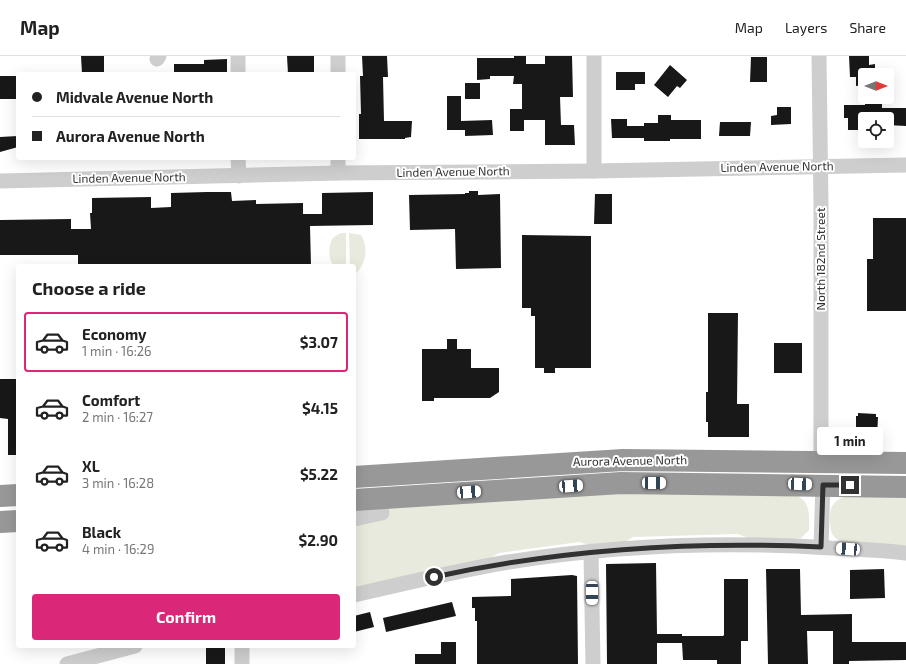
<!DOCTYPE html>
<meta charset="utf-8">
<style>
:root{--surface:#fff;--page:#f6f6f6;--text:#222;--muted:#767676;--line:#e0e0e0;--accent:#db2777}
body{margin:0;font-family:"Exo 2",sans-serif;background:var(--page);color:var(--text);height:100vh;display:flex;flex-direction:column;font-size:15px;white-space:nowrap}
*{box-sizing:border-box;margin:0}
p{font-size:13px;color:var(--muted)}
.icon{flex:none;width:22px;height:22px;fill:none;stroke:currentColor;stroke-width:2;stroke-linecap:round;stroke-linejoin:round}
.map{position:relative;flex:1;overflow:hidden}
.side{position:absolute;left:16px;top:208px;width:340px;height:384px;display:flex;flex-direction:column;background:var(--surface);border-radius:4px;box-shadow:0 4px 16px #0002}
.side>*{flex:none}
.guide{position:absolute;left:16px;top:16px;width:340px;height:88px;border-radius:4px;box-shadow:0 4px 16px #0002;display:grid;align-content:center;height:88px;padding:0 16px;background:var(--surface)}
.needle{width:26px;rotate:90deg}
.tools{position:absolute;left:858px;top:12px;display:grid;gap:8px}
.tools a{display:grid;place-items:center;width:36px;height:36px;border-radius:4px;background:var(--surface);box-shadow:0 4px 16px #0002;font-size:20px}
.end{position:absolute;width:18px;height:18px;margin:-9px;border:5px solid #313131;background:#fff;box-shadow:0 0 0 2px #fff}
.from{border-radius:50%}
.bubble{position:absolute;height:28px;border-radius:4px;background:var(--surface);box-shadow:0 4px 16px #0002;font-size:13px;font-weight:700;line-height:28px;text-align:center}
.car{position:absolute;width:12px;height:24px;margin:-12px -6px;border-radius:5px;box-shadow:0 0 3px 1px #0007;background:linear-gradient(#fff 24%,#345 0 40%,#fff 0 76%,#345 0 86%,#fff 0)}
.guide b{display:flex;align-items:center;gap:14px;height:38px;font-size:15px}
.guide b+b{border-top:1px solid var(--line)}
.guide i{width:10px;height:10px;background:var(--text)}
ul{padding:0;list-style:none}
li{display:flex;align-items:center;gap:12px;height:60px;margin:0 8px 6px;padding:0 8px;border:2px solid transparent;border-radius:4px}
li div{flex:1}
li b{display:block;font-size:15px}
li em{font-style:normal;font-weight:700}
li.active{border-color:var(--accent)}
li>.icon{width:36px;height:36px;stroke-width:1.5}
h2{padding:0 16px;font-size:18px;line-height:48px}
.primary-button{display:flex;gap:8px;margin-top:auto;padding:8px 16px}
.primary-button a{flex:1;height:46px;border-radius:4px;background:var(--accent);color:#fff;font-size:16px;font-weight:700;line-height:46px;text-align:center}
header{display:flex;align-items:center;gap:24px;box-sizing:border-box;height:56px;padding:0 20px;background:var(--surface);border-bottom:1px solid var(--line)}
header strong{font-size:19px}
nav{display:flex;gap:22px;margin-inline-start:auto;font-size:14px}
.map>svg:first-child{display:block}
.green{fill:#e7eadd}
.building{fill:#181818}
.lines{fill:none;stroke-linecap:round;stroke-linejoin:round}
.minor{stroke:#cecece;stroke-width:15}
.highway{stroke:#989898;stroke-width:22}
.route{stroke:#313131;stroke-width:5}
.labels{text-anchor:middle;stroke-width:4;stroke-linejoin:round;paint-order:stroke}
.street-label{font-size:12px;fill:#313131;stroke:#fff}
</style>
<header>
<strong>Map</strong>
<nav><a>Map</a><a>Layers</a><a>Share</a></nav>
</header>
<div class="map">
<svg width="906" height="608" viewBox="0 0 906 608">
<rect width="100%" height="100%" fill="#fff"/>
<!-- green -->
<g class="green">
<path d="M341,177H346V210H334C328,205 328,189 333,182C335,180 338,179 341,177Z"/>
<path d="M349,177L361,179C369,191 366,210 354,219V210H350Z"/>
<path d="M595,438H790C811,442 809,456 809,474L801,482L790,483L748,482L738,478L633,481L623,487L594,490L579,486L499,497L486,504L354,534V454Z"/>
<path d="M846,440L906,441V490L843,486C837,484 832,480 831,474C829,458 828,446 846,440Z"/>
</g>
<!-- building -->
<g class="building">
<path d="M81,0H104V18H82Z"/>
<path d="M287,0H314V18H288Z"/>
<path d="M362,0H387L388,21H383L384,65H412L411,81L405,82V83H359V58H361L360,20H363Z"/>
<path d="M514,0H526V8H545V0H572L573,41H560L561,69H574L575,89H545V64H524V75H510V53H522V28H513L514,20H490V23L477,24V2H514Z"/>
<path d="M849,0H869V9L875,8V19H865V29L856,30V21H850Z"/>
<path d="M751,1H767V26H750Z"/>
<path d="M227,3V18H174V8H204V4Z"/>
<path d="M670,9L687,24L680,32L677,30L668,41L654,29Z"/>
<path d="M616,16H645V28H635V34H616Z"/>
<rect x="0" y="20" width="18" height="23"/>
<rect x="465" y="27" width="15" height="16"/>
<path d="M447,40H461V65L492,64L493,79L465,80V74H447Z"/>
<path d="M865,41H882V52H906V70L887,69V63H865V74H848V62H844V49H865Z"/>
<path d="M777,51H791V68L771,69V60L777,59Z"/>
<path d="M658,59H671V64H701V83H670V85H644V82H612L611,63H627V70H644V67H658Z"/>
<path d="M720,66H751L750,80H719Z"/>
<path d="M18,80V91L0,96V81Z"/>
<path d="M469,135H478V139L500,138L501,212L456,213L455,173L410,174L409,139L465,138V137H469Z"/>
<path d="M207,136H231L232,145L256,144V148L303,147V158H322V137L373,136V169L310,170L311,210H78V199H0V164L71,163V173H91L90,157H92V142L151,141V152L171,151V137Z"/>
<path d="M595,138H612V168H594Z"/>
<path d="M873,162H906V255H867V203H873Z"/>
<path d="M522,179L591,180V312H555V317H544V312H535V260H531V252H522Z"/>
<path d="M708,257H738L737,348H749V381H708V366H706V336H708Z"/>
<path d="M447,283H457V293H471V312H499V336L490,342H434V345H422V293H447Z"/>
<rect x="774" y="287" width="28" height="30"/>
<path d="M0,323H18V399H8V363L0,362Z"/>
<path d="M858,357L876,358V361H878L877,382H856V360H858Z"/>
<path d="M656,507L657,578H682V580H723L724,579V523H748V585H741V608H717V604H683L682,587H657V608H607L606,508Z"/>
<path d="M766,513H800L801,559L852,558V586H906V604L849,605V608H833V575H807L808,608H768Z"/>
<path d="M884,513L885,542L850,543V514Z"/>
<path d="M572,519L577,520L578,608H477V565H475V552H472V541L511,540V523Z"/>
<path d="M452,546L456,560L386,576L383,562Z"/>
<path d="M370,556L374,571L354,576V560Z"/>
<path d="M441,586H456V608H415V598H441Z"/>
<rect x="206" y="591" width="19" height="17"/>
</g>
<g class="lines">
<!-- minor -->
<g class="minor">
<path d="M338,0V18"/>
<path d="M594,0V115"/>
<path d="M819,0L821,149V406"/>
<path d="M157,3L159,0"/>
<path d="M238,18V0"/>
<path d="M238,102L239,120"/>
<path d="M338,102V117"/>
<path d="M0,125L338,117L594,115L906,109"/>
<path d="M354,463L382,457"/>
<path d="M821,491L823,429"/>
<path d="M591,496L593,608"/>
<path d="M354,539C405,527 456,515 508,506C615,489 723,485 831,492C856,493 881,494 906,497"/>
<path d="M242,590V608"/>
<path d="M67,608L135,590"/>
</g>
<!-- highway -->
<g class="highway">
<path d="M354,421L623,404L906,407"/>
<path d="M0,440L18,439"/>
<path d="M354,444L621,427L906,431"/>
<path d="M0,466L18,465"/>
</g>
</g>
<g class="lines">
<!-- route -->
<path class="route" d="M434,521C562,493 691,485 821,491L823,429H850"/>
</g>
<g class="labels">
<!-- street labels -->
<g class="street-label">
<text transform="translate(777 111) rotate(-1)" y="4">Linden Avenue North</text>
<text transform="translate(453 116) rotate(-1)" y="4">Linden Avenue North</text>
<text transform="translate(129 122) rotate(-1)" y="4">Linden Avenue North</text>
<text transform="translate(821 203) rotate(-90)" y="4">North 182nd Street</text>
<text transform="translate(630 405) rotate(-1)" y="4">Aurora Avenue North</text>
</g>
</g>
</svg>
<div class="tools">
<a><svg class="needle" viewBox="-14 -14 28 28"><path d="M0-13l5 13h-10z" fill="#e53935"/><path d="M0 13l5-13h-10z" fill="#767676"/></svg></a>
<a><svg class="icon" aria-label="locate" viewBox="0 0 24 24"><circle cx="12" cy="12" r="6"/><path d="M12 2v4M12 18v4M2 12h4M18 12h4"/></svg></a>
</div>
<i class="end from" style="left:434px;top:521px"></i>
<i class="end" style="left:850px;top:429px"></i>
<div class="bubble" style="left:817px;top:371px;width:66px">1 min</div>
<i class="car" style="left:654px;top:427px;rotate:90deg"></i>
<i class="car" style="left:800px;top:428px;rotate:92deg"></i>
<i class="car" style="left:571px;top:430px;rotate:86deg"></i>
<i class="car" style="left:469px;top:436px;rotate:86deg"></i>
<i class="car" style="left:848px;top:493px;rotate:274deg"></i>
<i class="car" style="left:592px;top:537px;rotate:180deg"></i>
<div class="guide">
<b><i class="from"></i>Midvale Avenue North</b>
<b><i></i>Aurora Avenue North</b>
</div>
<section class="side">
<h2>Choose a ride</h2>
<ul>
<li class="active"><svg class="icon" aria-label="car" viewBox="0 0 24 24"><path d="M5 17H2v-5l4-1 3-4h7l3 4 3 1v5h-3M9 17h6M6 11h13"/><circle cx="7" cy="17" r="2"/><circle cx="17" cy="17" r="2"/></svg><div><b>Economy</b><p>1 min · 16:26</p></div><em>$3.07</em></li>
<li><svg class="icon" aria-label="car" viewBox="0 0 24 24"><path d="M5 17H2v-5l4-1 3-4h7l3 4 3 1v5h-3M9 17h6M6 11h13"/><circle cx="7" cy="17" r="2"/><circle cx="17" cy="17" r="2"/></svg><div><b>Comfort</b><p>2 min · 16:27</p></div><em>$4.15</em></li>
<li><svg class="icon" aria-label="car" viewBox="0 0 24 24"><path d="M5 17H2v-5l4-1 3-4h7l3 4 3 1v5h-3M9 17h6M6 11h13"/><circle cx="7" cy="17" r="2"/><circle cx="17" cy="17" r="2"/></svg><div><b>XL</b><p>3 min · 16:28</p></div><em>$5.22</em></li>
<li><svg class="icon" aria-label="car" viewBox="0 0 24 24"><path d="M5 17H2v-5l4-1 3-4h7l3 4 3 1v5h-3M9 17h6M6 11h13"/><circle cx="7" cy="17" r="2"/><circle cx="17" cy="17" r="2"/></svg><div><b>Black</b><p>4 min · 16:29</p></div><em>$2.90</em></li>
</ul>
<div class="primary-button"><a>Confirm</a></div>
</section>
</div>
